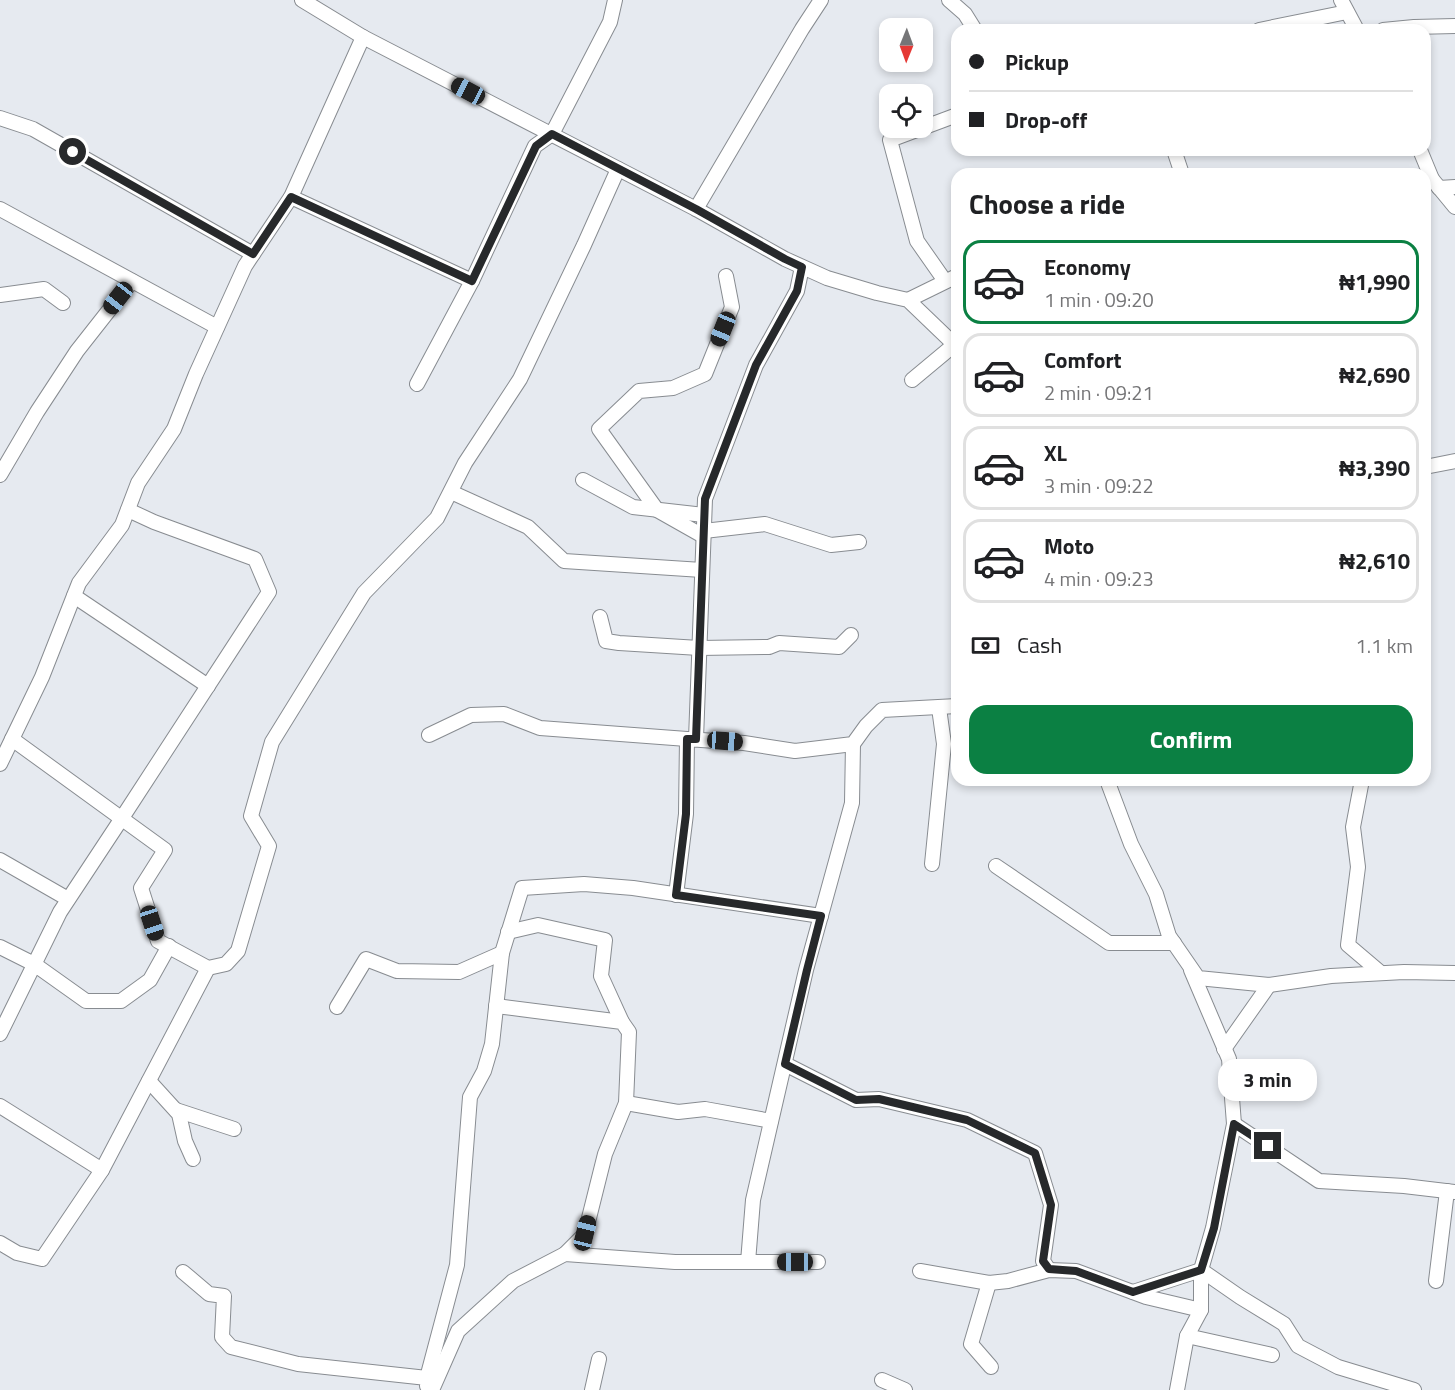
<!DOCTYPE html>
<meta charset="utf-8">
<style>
:root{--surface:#fff;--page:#f6f6f6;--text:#202124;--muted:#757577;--line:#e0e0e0;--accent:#0b8043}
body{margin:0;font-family:"Titillium Web",sans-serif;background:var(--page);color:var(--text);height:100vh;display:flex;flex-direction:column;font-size:22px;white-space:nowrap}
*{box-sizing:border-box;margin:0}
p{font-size:20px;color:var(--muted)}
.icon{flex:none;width:33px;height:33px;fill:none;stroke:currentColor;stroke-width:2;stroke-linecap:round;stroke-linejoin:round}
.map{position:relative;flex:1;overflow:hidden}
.details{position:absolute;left:951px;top:168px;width:480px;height:618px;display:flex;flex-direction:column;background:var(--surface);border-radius:18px;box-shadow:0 3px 9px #0003}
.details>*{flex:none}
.hud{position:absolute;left:951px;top:24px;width:480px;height:132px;border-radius:18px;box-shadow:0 3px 9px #0003;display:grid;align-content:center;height:132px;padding:0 18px;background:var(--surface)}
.needle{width:39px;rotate:181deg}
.fabs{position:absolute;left:879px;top:18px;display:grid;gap:12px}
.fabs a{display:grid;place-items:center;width:54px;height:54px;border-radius:12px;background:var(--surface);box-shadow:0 3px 9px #0003;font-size:30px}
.end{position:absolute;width:27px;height:27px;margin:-14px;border:8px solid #27292b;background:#fff;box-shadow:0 0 0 3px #fff}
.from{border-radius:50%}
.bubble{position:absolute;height:42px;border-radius:18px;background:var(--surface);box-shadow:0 3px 9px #0003;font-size:20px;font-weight:700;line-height:42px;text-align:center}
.car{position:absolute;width:18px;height:36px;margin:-18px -9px;border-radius:8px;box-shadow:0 0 4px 2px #0007;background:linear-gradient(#222 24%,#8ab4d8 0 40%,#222 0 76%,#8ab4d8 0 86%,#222 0)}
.hud b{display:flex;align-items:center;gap:21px;height:57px;font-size:22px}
.hud b+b{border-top:2px solid var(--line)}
.hud i{width:15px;height:15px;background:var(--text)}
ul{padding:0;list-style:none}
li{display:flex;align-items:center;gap:18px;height:84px;margin:0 12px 9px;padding:0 6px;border:3px solid var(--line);border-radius:18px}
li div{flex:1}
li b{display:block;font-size:22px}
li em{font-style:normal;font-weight:700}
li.on{border-color:var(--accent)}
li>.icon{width:54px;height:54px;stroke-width:1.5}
h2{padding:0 18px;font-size:27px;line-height:72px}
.pay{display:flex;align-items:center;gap:15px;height:66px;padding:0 18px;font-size:22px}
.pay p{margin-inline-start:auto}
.action{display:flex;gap:12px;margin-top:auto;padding:12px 18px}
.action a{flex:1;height:69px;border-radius:18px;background:var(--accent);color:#fff;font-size:24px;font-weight:700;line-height:69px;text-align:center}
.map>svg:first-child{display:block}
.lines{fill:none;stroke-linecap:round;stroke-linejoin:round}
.street-casing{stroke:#888c91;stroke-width:16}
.street{stroke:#fff;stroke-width:14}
.route{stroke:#27292b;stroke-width:8}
</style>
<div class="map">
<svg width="1455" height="1390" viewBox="0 0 1455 1390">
<rect width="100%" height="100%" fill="#e6eaf0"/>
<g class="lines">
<!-- street casing -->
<g class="street-casing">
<g id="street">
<path d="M302,0L363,37L696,209L785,259L827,278L877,293L908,300L957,347"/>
<path d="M949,0L965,14L975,30"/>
<path d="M1341,0L1357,30"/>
<path d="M1259,30L1347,12"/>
<path d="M1383,30L1414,27L1455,26"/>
<path d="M0,118L33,129L253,254"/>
<path d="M1174,150L1182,174"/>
<path d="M1420,150L1432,179"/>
<path d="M1425,180L1432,179L1455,207"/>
<path d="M1439,188L1455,187"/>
<path d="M291,197L472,281"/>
<path d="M0,209L217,327"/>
<path d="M696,209L802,29L821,0"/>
<path d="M945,281L917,241L890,140L957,115"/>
<path d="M0,295L44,289L63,303"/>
<path d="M908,300L957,276"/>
<path d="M912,380L954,345"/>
<path d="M417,384L472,281L535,146L552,134L610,22L615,0"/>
<path d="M1425,467L1455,461"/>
<path d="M0,475L37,412L77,351L132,281"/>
<path d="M583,480L633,507L704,515"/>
<path d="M451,492L528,527L564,561L702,570"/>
<path d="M704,531L765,524L831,545L859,542"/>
<path d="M703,536L657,510L599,429L639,391L673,388L705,374L732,307L726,276"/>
<path d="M74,596L208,686"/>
<path d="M600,617L606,641L619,643L699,648L769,647L779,643L839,647L851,635"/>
<path d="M429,735L471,715L504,714L540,728L687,739"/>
<path d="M12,739L165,850L141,888L158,941L208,968L226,964L238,951L269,846L251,816L272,742L364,593L437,518L465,463L520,379L584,245L618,169"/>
<path d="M696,739L705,499L756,365L797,291L802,267"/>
<path d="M0,764L42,677L79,583L122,525L138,483L174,429L196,374L245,266L291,197L363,37"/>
<path d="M1107,780L1131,844L1156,894L1169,936L1198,978L1269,985L1331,976L1404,972L1455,973"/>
<path d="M1362,780L1353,827L1358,867L1348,945L1381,973"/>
<path d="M0,860L68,899"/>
<path d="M932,864L944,744L939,708"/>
<path d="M996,866L1109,943H1174"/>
<path d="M676,895L686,814L687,739L744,743L795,751L853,744L866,726L882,710L957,706"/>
<path d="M508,932L538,925L605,940L601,976L622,1022"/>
<path d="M0,947L34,964L86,1001H121L150,980L169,946"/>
<path d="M496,1006L622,1022L629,1032L626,1103L605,1154L585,1234L565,1254"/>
<path d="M337,1007L366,959L397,971L459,972L502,953"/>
<path d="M0,1034L60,912L122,818L269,592L255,559L154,522L128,510"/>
<path d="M1224,1049L1269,985"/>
<path d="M785,1064L856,1100L879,1099L967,1120L1035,1153L1051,1205L1043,1261L1049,1270"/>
<path d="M149,1081L179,1114L185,1141L193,1159"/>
<path d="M626,1103L678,1112L705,1109L771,1121"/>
<path d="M0,1106L102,1170"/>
<path d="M176,1110L234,1129"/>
<path d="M1234,1124L1319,1181L1404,1186L1455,1192"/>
<path d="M0,1243L17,1253L42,1259L102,1170L208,968"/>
<path d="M748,1262L753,1200L806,970L852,803L853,744"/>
<path d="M920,1271L989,1283L1008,1281L1049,1270L1076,1271L1146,1297L1201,1310"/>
<path d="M183,1272L209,1294L224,1296L222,1337L231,1347L298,1364L427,1378V1386"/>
<path d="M1436,1281L1447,1191"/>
<path d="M989,1283L971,1344L991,1367"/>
<path d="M1133,1292L1201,1270L1240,1297L1284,1324L1298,1346L1338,1367L1414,1390"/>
<path d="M1187,1336L1272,1355"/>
<path d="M427,1378L457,1265L470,1097L484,1071L492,1044L502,953L522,888L584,884L633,888L821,916"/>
<path d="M882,1380L905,1390"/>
<path d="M432,1390L458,1331L513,1281L565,1254L675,1262H818"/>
<path d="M592,1390L599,1359"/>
<path d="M1177,1390L1187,1336L1201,1310V1270L1213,1228L1234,1124L1229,1059L1191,970"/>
</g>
</g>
<!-- street -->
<use href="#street" class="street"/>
</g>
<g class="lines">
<!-- route -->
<path class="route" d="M73,152L253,254L291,197L472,281L536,146L552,134L696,209L785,259L802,267L797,291L756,365L705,499L696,739H687L686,814L676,895L821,916L807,970L785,1064L856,1100L879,1099L967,1120L1035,1153L1051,1205L1043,1261L1049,1269L1076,1271L1133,1292L1201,1270L1214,1228L1234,1124L1268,1146"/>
</g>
</svg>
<div class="fabs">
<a><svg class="needle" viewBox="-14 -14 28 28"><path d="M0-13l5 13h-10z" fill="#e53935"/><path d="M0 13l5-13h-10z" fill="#757577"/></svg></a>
<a><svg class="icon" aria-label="locate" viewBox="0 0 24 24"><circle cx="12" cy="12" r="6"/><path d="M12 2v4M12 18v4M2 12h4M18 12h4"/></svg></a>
</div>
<i class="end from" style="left:73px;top:152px"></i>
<i class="end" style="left:1268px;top:1146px"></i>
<div class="bubble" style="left:1218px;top:1059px;width:99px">3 min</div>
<i class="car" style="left:468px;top:91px;rotate:298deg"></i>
<i class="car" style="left:118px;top:298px;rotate:218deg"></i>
<i class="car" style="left:723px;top:329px;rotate:202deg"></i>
<i class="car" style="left:725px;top:741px;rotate:94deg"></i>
<i class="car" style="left:152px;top:923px;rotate:162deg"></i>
<i class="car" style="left:585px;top:1233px;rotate:14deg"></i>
<i class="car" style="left:795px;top:1262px;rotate:270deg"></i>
<div class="hud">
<b><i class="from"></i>Pickup</b>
<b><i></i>Drop-off</b>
</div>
<section class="details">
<h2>Choose a ride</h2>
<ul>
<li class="on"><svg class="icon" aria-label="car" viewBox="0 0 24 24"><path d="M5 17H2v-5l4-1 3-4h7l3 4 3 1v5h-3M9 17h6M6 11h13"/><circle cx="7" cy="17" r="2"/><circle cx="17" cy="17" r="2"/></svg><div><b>Economy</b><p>1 min · 09:20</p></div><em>₦1,990</em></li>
<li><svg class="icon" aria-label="car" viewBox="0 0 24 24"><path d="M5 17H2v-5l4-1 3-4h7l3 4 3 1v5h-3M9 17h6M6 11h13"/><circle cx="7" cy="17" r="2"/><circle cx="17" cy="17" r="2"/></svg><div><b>Comfort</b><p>2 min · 09:21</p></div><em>₦2,690</em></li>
<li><svg class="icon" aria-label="car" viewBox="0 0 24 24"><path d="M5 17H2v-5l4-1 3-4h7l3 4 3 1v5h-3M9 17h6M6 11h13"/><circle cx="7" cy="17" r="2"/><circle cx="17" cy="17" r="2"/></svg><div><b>XL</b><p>3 min · 09:22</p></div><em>₦3,390</em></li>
<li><svg class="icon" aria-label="car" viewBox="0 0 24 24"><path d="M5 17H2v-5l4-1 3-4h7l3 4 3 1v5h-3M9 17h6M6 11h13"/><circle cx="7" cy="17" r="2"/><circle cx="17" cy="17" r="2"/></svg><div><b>Moto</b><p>4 min · 09:23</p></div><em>₦2,610</em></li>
</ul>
<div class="pay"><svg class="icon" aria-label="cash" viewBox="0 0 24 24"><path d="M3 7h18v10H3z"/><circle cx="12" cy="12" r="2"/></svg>Cash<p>1.1 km</p></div>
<div class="action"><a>Confirm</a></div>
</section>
</div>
